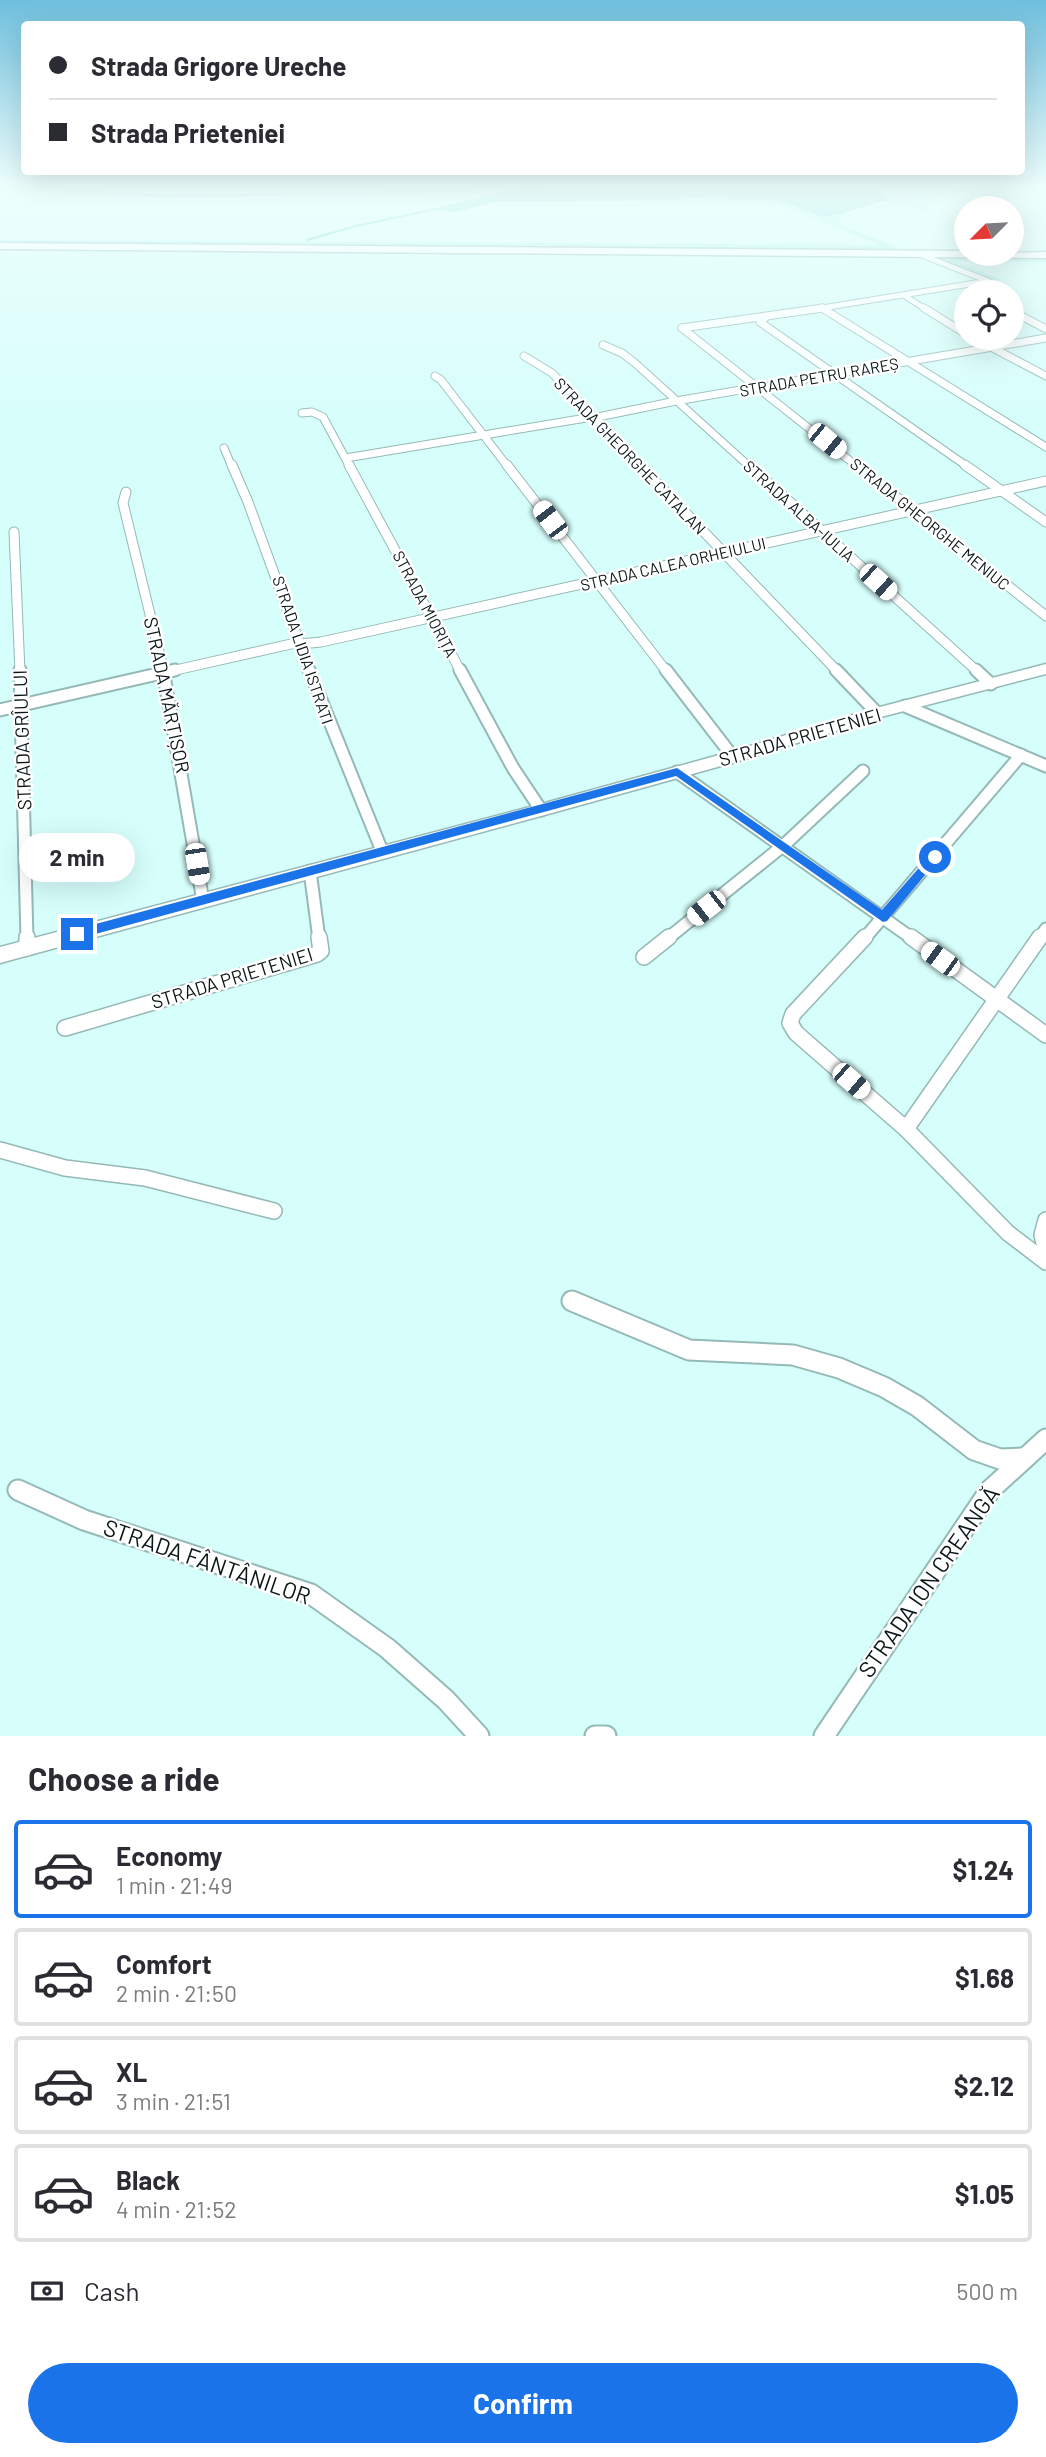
<!DOCTYPE html>
<meta charset="utf-8">
<style>
:root{--surface:#fff;--page:#f7f7f7;--text:#2b2b33;--muted:#7c7c81;--line:#e1e1e2;--accent:#1a73e8}
body{margin:0;font-family:Barlow,sans-serif;background:var(--page);color:var(--text);height:100vh;display:flex;flex-direction:column;font-size:26px;white-space:nowrap}
*{box-sizing:border-box;margin:0}
p{font-size:23px;color:var(--muted)}
.icon{flex:none;width:38px;height:38px;fill:none;stroke:currentColor;stroke-width:2;stroke-linecap:round;stroke-linejoin:round}
.map{position:relative;height:1736px;overflow:hidden}
.details{display:flex;flex-direction:column;background:var(--surface);flex:1}
.details>*{flex:none}
.guide{position:absolute;left:21px;top:21px;width:1004px;height:154px;border-radius:7px;box-shadow:0 7px 28px #0002;display:grid;align-content:center;height:154px;padding:0 28px;background:var(--surface)}
.needle{width:46px;rotate:246deg}
.fabs{position:absolute;left:954px;top:196px;display:grid;gap:14px}
.fabs a{display:grid;place-items:center;width:70px;height:70px;border-radius:50%;background:var(--surface);box-shadow:0 7px 28px #0002;font-size:35px}
.end{position:absolute;width:32px;height:32px;margin:-16px;border:9px solid #1a73e8;background:#fff;box-shadow:0 0 0 4px #fff}
.from{border-radius:50%}
.bubble{position:absolute;height:49px;border-radius:24px;background:var(--surface);box-shadow:0 7px 28px #0002;font-size:23px;font-weight:700;line-height:49px;text-align:center}
.car{position:absolute;width:21px;height:42px;margin:-21px -10px;border-radius:9px;box-shadow:0 0 5px 2px #0007;background:linear-gradient(#fff 24%,#345 0 40%,#fff 0 76%,#345 0 86%,#fff 0)}
.guide b{display:flex;align-items:center;gap:24px;height:66px;font-size:26px}
.guide b+b{border-top:2px solid var(--line)}
.guide i{width:18px;height:18px;background:var(--text)}
ul{padding:0;list-style:none}
li{display:flex;align-items:center;gap:21px;height:98px;margin:0 14px 10px;padding:0 14px;border:4px solid var(--line);border-radius:7px}
li div{flex:1}
li b{display:block;font-size:26px}
li em{font-style:normal;font-weight:700}
li.on{border-color:var(--accent)}
li>.icon{width:63px;height:63px;stroke-width:1.5}
h2{padding:0 28px;font-size:32px;line-height:84px}
.pay{display:flex;align-items:center;gap:18px;height:77px;padding:0 28px;font-size:26px}
.pay p{margin-inline-start:auto}
.primary-button{display:flex;gap:14px;margin-top:auto;padding:14px 28px}
.primary-button a{flex:1;height:80px;border-radius:42px;background:var(--accent);color:#fff;font-size:28px;font-weight:700;line-height:80px;text-align:center}
.map>svg:first-child{display:block}
.built{fill:#c2f3f0}
.green{fill:#adf3ef}
.forest{fill:#5acfcb}
.water{fill:#5ad0cc}
.lines{fill:none;stroke-linecap:round;stroke-linejoin:round}
.stream{stroke:#5ad0cc;stroke-width:2}
.street-far5-casing{stroke:#94b9b7;stroke-width:7}
.street-far4-casing{stroke:#94b9b7;stroke-width:9}
.street-far3-casing{stroke:#94b9b7;stroke-width:11}
.street-far2-casing{stroke:#94b9b7;stroke-width:15}
.street-far1-casing{stroke:#94b9b7;stroke-width:18}
.street-casing{stroke:#94b9b7;stroke-width:23}
.secondary-casing{stroke:#94b9b7;stroke-width:3}
.highway-casing{stroke:#94b9b7;stroke-width:3}
.street-far5{stroke:#fff;stroke-width:5}
.street-far4{stroke:#fff;stroke-width:7}
.street-far3{stroke:#fff;stroke-width:9}
.street-far2{stroke:#fff;stroke-width:11}
.street-far1{stroke:#fff;stroke-width:15}
.street{stroke:#fff;stroke-width:19}
.secondary{fill:#fff;fill-rule:evenodd}
.highway{fill:#fff;fill-rule:evenodd}
.route{fill:#1a73e8}
.labels{text-anchor:middle;stroke-width:5;stroke-linejoin:round;paint-order:stroke}
.far-street-label{font-size:16px;fill:#091716;stroke:#fff}
.street-label{font-size:19px;fill:#091716;stroke:#fff}
.near-street-label{font-size:23px;fill:#091716;stroke:#fff}
</style>
<div class="map">
<svg width="1046" height="1736" viewBox="0 0 1046 1736">
<rect width="100%" height="100%" fill="#d6fefb"/>
<!-- built -->
<path class="built" d="M924,202L931,208L919,214H847L887,203Z"/>
<!-- green -->
<g class="green">
<path d="M3,187H59L57,189L128,194L142,188L135,194L304,193L86,196Z"/>
<path d="M468,187H523L505,192L317,196L310,195L309,192Z"/>
<path d="M904,187H963L937,197L913,200L916,202L887,203L907,194Z"/>
<path d="M684,198H772L823,217L841,214L840,222L843,226L897,247L896,253L0,245V240L880,245L771,202Z"/>
<path d="M931,257H1046V262L955,261L1002,280L994,281Z"/>
</g>
<!-- forest -->
<g class="forest">
<path d="M523,187H665L685,200L496,202L455,212L439,209L442,207Z"/>
<path d="M882,191L890,199L841,214L823,217L772,198L841,199Z"/>
</g>
<!-- water -->
<path class="water" d="M665,187H879L882,191L841,199L684,198Z"/>
<g class="lines">
<!-- stream -->
<g class="stream">
<path d="M22,187L162,196L346,194L540,187"/>
<path d="M131,195L139,188"/>
<path d="M307,240L356,226L507,194"/>
</g>
<!-- street-far5 casing -->
<g class="street-far5-casing">
<g id="street-far5">
<path d="M905,296L927,310"/>
<path d="M822,308L824,310"/>
<path d="M810,310L988,281L919,254"/>
</g>
</g>
<!-- street-far4 casing -->
<g class="street-far4-casing">
<g id="street-far4">
<path d="M822,308L1046,447"/>
<path d="M924,308L966,334"/>
<path d="M1012,311L1046,329"/>
<path d="M765,318L760,322L968,467"/>
<path d="M682,328L858,467"/>
<path d="M682,328L823,308"/>
<path d="M974,338L1046,376"/>
<path d="M603,345L622,353L635,363L750,467"/>
<path d="M524,356L552,373L642,467"/>
<path d="M435,376L441,380L508,467"/>
<path d="M302,413L312,412L323,417L350,467"/>
<path d="M593,418L676,401L1046,338"/>
<path d="M224,448L232,467"/>
<path d="M346,458L592,417"/>
</g>
</g>
<!-- street-far3 casing -->
<g class="street-far3-casing">
<g id="street-far3">
<path d="M232,465L248,502L310,672"/>
<path d="M349,465L461,672"/>
<path d="M507,465L667,672"/>
<path d="M640,465L838,672"/>
<path d="M749,465L978,672"/>
<path d="M856,465L1046,616"/>
<path d="M965,465L1046,522"/>
<path d="M126,492L123,503L164,672"/>
<path d="M14,532L20,672"/>
<path d="M300,644L321,642L1046,481"/>
<path d="M167,672L300,642"/>
</g>
</g>
<!-- street-far2 casing -->
<g class="street-far2-casing">
<g id="street-far2">
<path d="M20,670L27,939"/>
<path d="M163,670L203,901"/>
<path d="M309,670L382,851"/>
<path d="M460,670L513,768L541,810"/>
<path d="M666,670L733,757"/>
<path d="M836,670L877,713"/>
<path d="M976,670L991,684"/>
<path d="M905,706L1046,766"/>
<path d="M0,710L175,670"/>
<path d="M677,772L913,939"/>
<path d="M310,871L319,939"/>
<path d="M667,939L784,845L863,771"/>
<path d="M864,939L1021,755"/>
<path d="M1039,939L1046,929"/>
</g>
</g>
<!-- street-far1 casing -->
<g class="street-far1-casing">
<g id="street-far1">
<path d="M27,937V948"/>
<path d="M865,937L793,1014L790,1023L796,1033L906,1129L1008,1233L1046,1262"/>
<path d="M911,937L1046,1035"/>
<path d="M644,957L669,937"/>
<path d="M65,1028L317,954L321,951L319,937"/>
<path d="M906,1129L1040,937"/>
<path d="M0,1150L65,1168L145,1178L274,1211"/>
<path d="M1046,1220L1042,1235L1046,1251"/>
</g>
</g>
<!-- street casing -->
<g class="street-casing">
<g id="street">
<path d="M572,1301L689,1350L793,1355L839,1368L884,1387L917,1406L974,1450L1000,1459L1022,1458"/>
<path d="M18,1490L84,1520L311,1594L387,1648L446,1700L479,1736"/>
<path d="M595,1736H606"/>
<path d="M824,1736L990,1490L1046,1439"/>
</g>
</g>
<!-- secondary casing -->
<g class="secondary-casing">
<path id="secondary" d="M1046,664V674L881,717L739,761L541,816L0,963V947L541,804L730,752L872,709Z"/>
</g>
<!-- highway casing -->
<g class="highway-casing">
<path id="highway" d="M0,243L966,251V254L1046,252V258L0,249Z"/>
</g>
<!-- street-far5 -->
<use href="#street-far5" class="street-far5"/>
<!-- street-far4 -->
<use href="#street-far4" class="street-far4"/>
<!-- street-far3 -->
<use href="#street-far3" class="street-far3"/>
<!-- street-far2 -->
<use href="#street-far2" class="street-far2"/>
<!-- street-far1 -->
<use href="#street-far1" class="street-far1"/>
<!-- street -->
<use href="#street" class="street"/>
<!-- secondary -->
<use href="#secondary" class="secondary"/>
<!-- highway -->
<use href="#highway" class="highway"/>
</g>
<!-- sky -->
<linearGradient id="sky" x2="0" y2="1"><stop stop-color="#6fbfdd"/><stop offset="0.43" stop-color="#edfffd"/><stop offset="1" stop-color="#edfffd" stop-opacity="0"/></linearGradient>
<rect width="1046" height="431" fill="url(#sky)"/>
<!-- route -->
<path class="route" d="M677,768L882,910L931,854L935,853L940,857L887,921L883,922L676,776L77,939L71,934L77,929Z"/>
<g class="labels">
<!-- far-street labels -->
<g class="far-street-label">
<text transform="translate(819 377) rotate(-10)" y="6">STRADA PETRU RAREȘ</text>
<text transform="translate(630 456) rotate(46)" y="6">STRADA GHEORGHE CATALAN</text>
<text transform="translate(799 511) rotate(42)" y="6">STRADA ALBA-IULIA</text>
<text transform="translate(930 524) rotate(39)" y="6">STRADA GHEORGHE MENIUC</text>
<text transform="translate(673 564) rotate(-13)" y="6">STRADA CALEA ORHEIULUI</text>
<text transform="translate(425 604) rotate(62)" y="6">STRADA MIORIȚA</text>
<text transform="translate(303 650) rotate(71)" y="6">STRADA LIDIA ISTRATI</text>
</g>
<!-- street labels -->
<g class="street-label">
<text transform="translate(167 695) rotate(78)" y="7">STRADA MĂRȚIȘOR</text>
<text transform="translate(800 737) rotate(-16)" y="7">STRADA PRIETENIEI</text>
<text transform="translate(22 740) rotate(-92)" y="7">STRADA GRÎULUI</text>
<text transform="translate(232 978) rotate(-17)" y="7">STRADA PRIETENIEI</text>
</g>
<!-- near-street labels -->
<g class="near-street-label">
<text transform="translate(207 1562) rotate(19)" y="8">STRADA FÂNTÂNILOR</text>
<text transform="translate(929 1582) rotate(-55)" y="8">STRADA ION CREANGĂ</text>
</g>
</g>
</svg>
<div class="fabs">
<a><svg class="needle" viewBox="-14 -14 28 28"><path d="M0-13l5 13h-10z" fill="#e53935"/><path d="M0 13l5-13h-10z" fill="#7c7c81"/></svg></a>
<a><svg class="icon" aria-label="locate" viewBox="0 0 24 24"><circle cx="12" cy="12" r="6"/><path d="M12 2v4M12 18v4M2 12h4M18 12h4"/></svg></a>
</div>
<i class="end from" style="left:935px;top:857px"></i>
<i class="end" style="left:77px;top:934px"></i>
<div class="bubble" style="left:19px;top:833px;width:116px">2 min</div>
<i class="car" style="left:827px;top:441px;rotate:129deg"></i>
<i class="car" style="left:550px;top:520px;rotate:323deg"></i>
<i class="car" style="left:878px;top:582px;rotate:132deg"></i>
<i class="car" style="left:197px;top:864px;rotate:171deg"></i>
<i class="car" style="left:706px;top:908px;rotate:232deg"></i>
<i class="car" style="left:940px;top:959px;rotate:306deg"></i>
<i class="car" style="left:851px;top:1081px;rotate:131deg"></i>
<div class="guide">
<b><i class="from"></i>Strada Grigore Ureche</b>
<b><i></i>Strada Prieteniei</b>
</div>
</div>
<section class="details">
<h2>Choose a ride</h2>
<ul>
<li class="on"><svg class="icon" aria-label="car" viewBox="0 0 24 24"><path d="M5 17H2v-5l4-1 3-4h7l3 4 3 1v5h-3M9 17h6M6 11h13"/><circle cx="7" cy="17" r="2"/><circle cx="17" cy="17" r="2"/></svg><div><b>Economy</b><p>1 min · 21:49</p></div><em>$1.24</em></li>
<li><svg class="icon" aria-label="car" viewBox="0 0 24 24"><path d="M5 17H2v-5l4-1 3-4h7l3 4 3 1v5h-3M9 17h6M6 11h13"/><circle cx="7" cy="17" r="2"/><circle cx="17" cy="17" r="2"/></svg><div><b>Comfort</b><p>2 min · 21:50</p></div><em>$1.68</em></li>
<li><svg class="icon" aria-label="car" viewBox="0 0 24 24"><path d="M5 17H2v-5l4-1 3-4h7l3 4 3 1v5h-3M9 17h6M6 11h13"/><circle cx="7" cy="17" r="2"/><circle cx="17" cy="17" r="2"/></svg><div><b>XL</b><p>3 min · 21:51</p></div><em>$2.12</em></li>
<li><svg class="icon" aria-label="car" viewBox="0 0 24 24"><path d="M5 17H2v-5l4-1 3-4h7l3 4 3 1v5h-3M9 17h6M6 11h13"/><circle cx="7" cy="17" r="2"/><circle cx="17" cy="17" r="2"/></svg><div><b>Black</b><p>4 min · 21:52</p></div><em>$1.05</em></li>
</ul>
<div class="pay"><svg class="icon" aria-label="cash" viewBox="0 0 24 24"><path d="M3 7h18v10H3z"/><circle cx="12" cy="12" r="2"/></svg>Cash<p>500 m</p></div>
<div class="primary-button"><a>Confirm</a></div>
</section>
